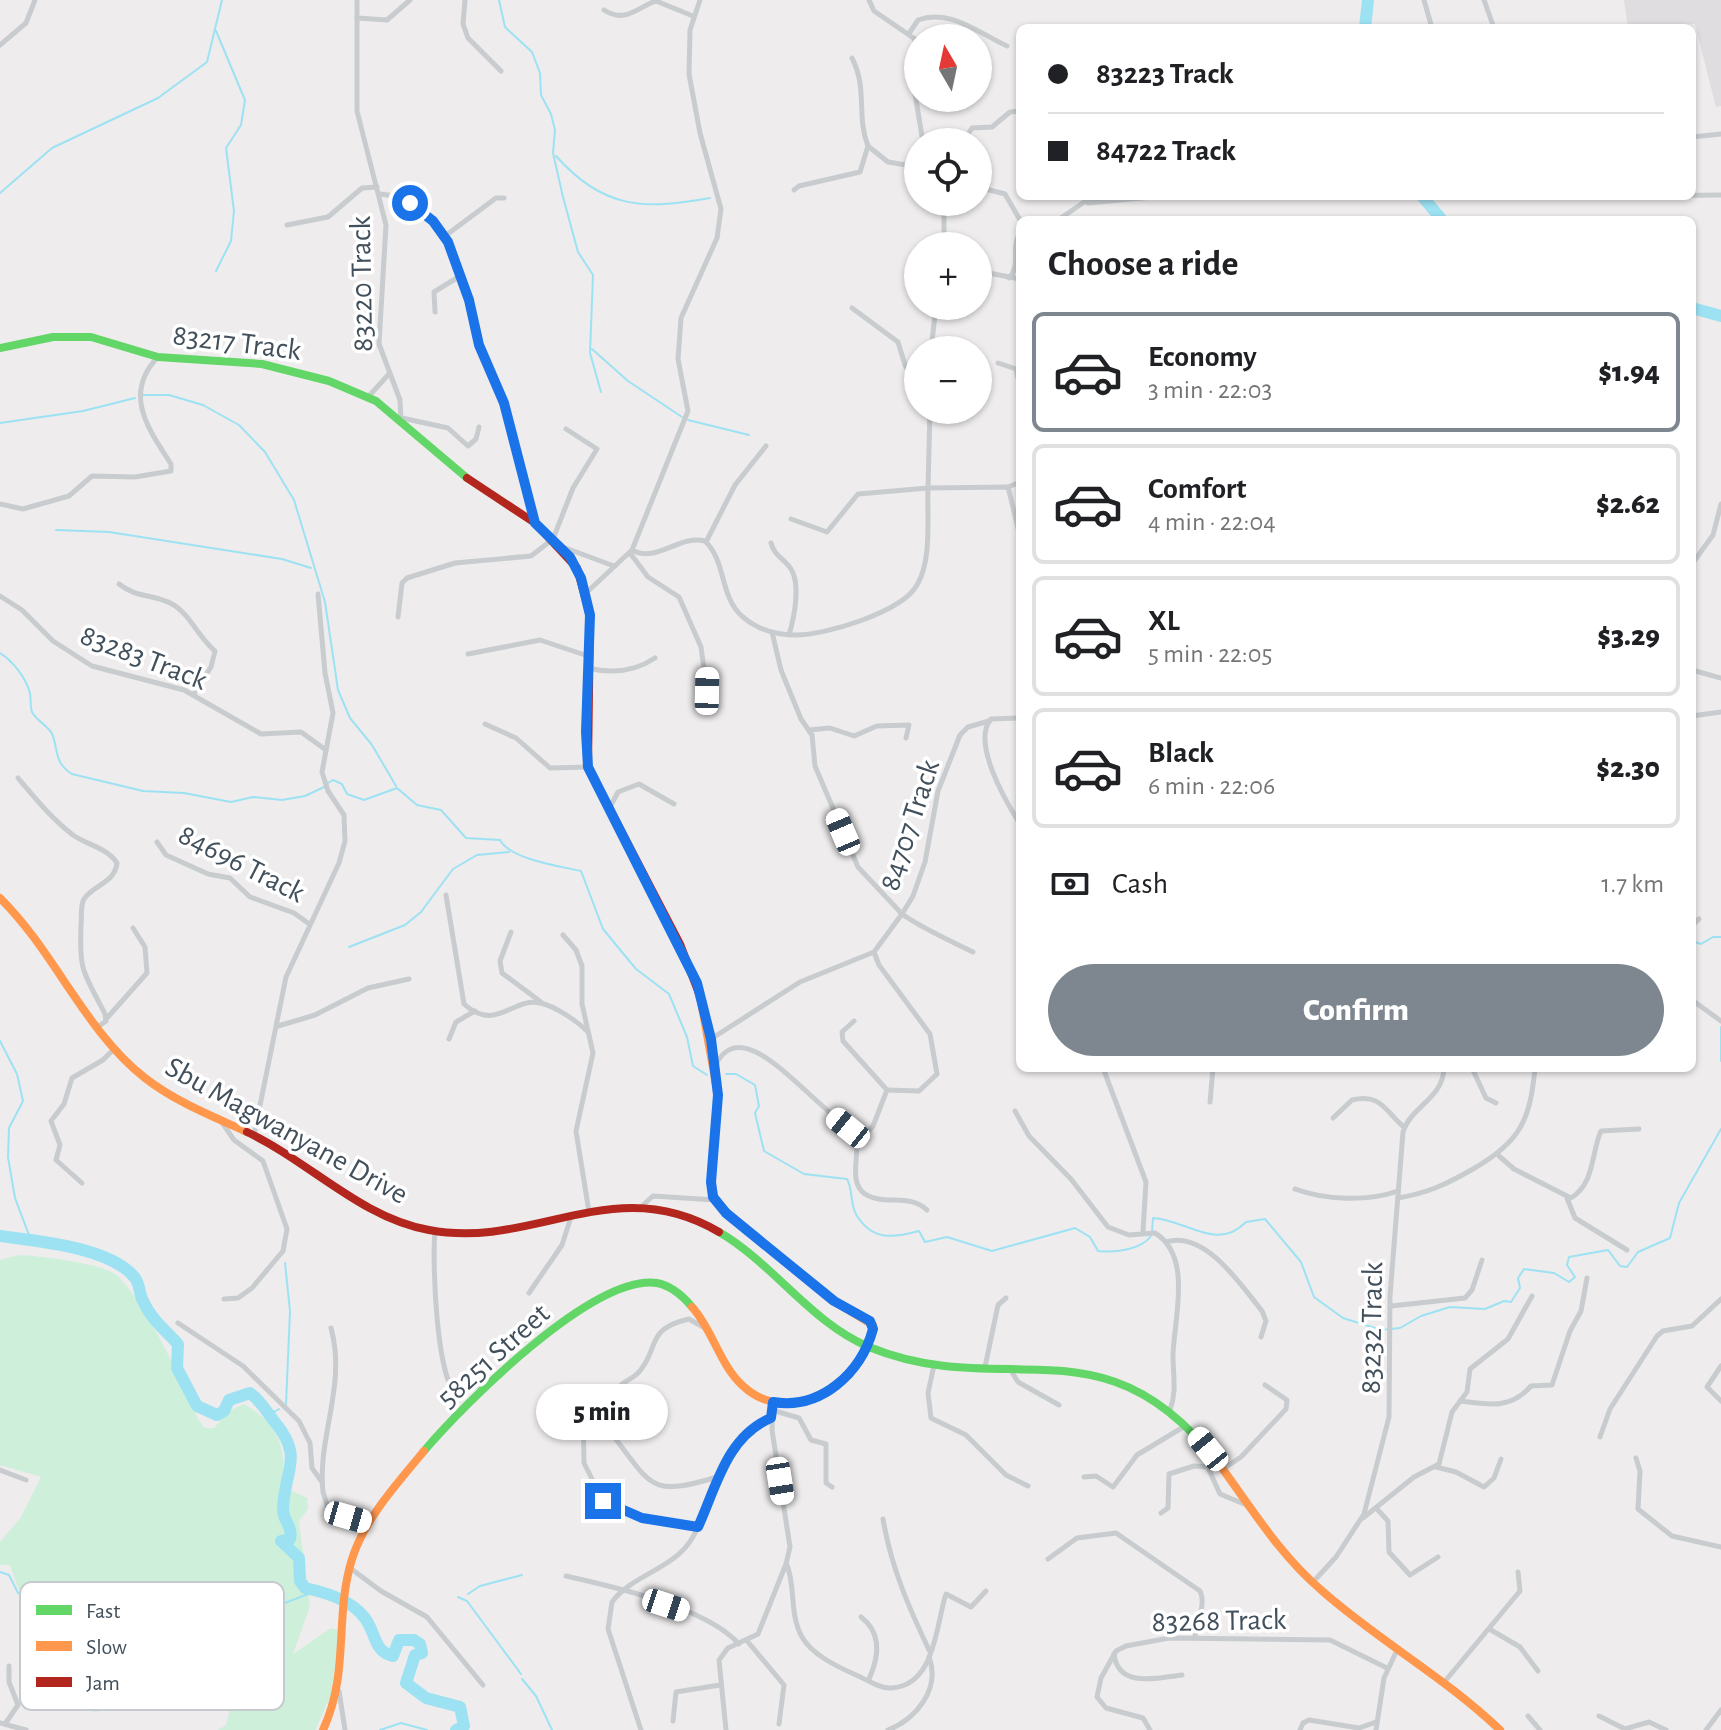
<!DOCTYPE html>
<meta charset="utf-8">
<style>
:root{--surface:#fff;--page:#f2f2f2;--text:#202124;--muted:#757577;--line:#e0e0e0;--accent:#7e878f}
body{margin:0;font-family:"Alegreya Sans",sans-serif;background:var(--page);color:var(--text);height:100vh;display:flex;flex-direction:column;font-size:30px;white-space:nowrap}
*{box-sizing:border-box;margin:0}
p{font-size:26px;color:var(--muted)}
.icon{flex:none;width:44px;height:44px;fill:none;stroke:currentColor;stroke-width:2;stroke-linecap:round;stroke-linejoin:round}
.map{position:relative;flex:1;overflow:hidden}
.side{position:absolute;left:1016px;top:216px;width:680px;height:856px;display:flex;flex-direction:column;background:var(--surface);border-radius:12px;box-shadow:0 2px 6px #0004}
.side>*{flex:none}
.guide{position:absolute;left:1016px;top:24px;width:680px;height:176px;border-radius:12px;box-shadow:0 2px 6px #0004;display:grid;align-content:center;height:176px;padding:0 32px;background:var(--surface)}
.needle{width:52px;rotate:351deg}
.buttons{position:absolute;left:904px;top:24px;display:grid;gap:16px}
.buttons a{display:grid;place-items:center;width:88px;height:88px;border-radius:50%;background:var(--surface);box-shadow:0 2px 6px #0004;font-size:40px}
.end{position:absolute;width:36px;height:36px;margin:-18px;border:10px solid #1a73e8;background:#fff;box-shadow:0 0 0 4px #fff}
.from{border-radius:50%}
.bubble{position:absolute;height:56px;border-radius:28px;background:var(--surface);box-shadow:0 2px 6px #0004;font-size:26px;font-weight:800;line-height:56px;text-align:center}
.car{position:absolute;width:24px;height:48px;margin:-24px -12px;border-radius:10px;box-shadow:0 0 6px 2px #0007;background:linear-gradient(#fff 24%,#345 0 40%,#fff 0 76%,#345 0 86%,#fff 0)}
.guide b{display:flex;align-items:center;gap:28px;height:76px;font-size:30px}
.guide b+b{border-top:2px solid var(--line)}
.guide i{width:20px;height:20px;background:var(--text)}
ul{padding:0;list-style:none}
li{display:flex;align-items:center;gap:24px;height:120px;margin:0 16px 12px;padding:0 16px;border:4px solid var(--line);border-radius:12px}
li div{flex:1}
li b{display:block;font-size:30px}
li em{font-style:normal;font-weight:800}
li.active{border-color:var(--accent)}
li>.icon{width:72px;height:72px;stroke-width:1.5}
h2{padding:0 32px;font-size:36px;line-height:96px}
.pay{display:flex;align-items:center;gap:20px;height:88px;padding:0 32px;font-size:30px}
.pay p{margin-inline-start:auto}
.action{display:flex;gap:16px;margin-top:auto;padding:16px 32px}
.action a{flex:1;height:92px;border-radius:48px;background:var(--accent);color:#fff;font-size:32px;font-weight:800;line-height:92px;text-align:center}
.map>svg:first-child{display:block}
.education{fill:#dfdddf}
.green{fill:#cef0db}
.lines{fill:none;stroke-linecap:round;stroke-linejoin:round}
.stream{stroke:#9de2f3;stroke-width:2}
.river{stroke:#9de2f3;stroke-width:12}
.street{stroke:#c8cccf;stroke-width:5}
.fast{stroke:#63d668;stroke-width:8}
.slow{stroke:#ff974d;stroke-width:8}
.jam{stroke:#b3261e;stroke-width:8}
.route{stroke:#1a73e8;stroke-width:10}
.labels{text-anchor:middle;stroke-width:7;stroke-linejoin:round;paint-order:stroke}
.street-label{font-size:30px;fill:#42505c;stroke:#fff}
.key{fill:#fff;stroke:#c6cace;stroke-width:2}
.key-label{font-size:22px;fill:#42505c}
</style>
<div class="map">
<svg width="1721" height="1730" viewBox="0 0 1721 1730">
<rect width="100%" height="100%" fill="#eeeced"/>
<!-- education -->
<path class="education" d="M1624,0H1721V106L1716,107L1695,24L1628,28Z"/>
<!-- green -->
<path class="green" d="M19,1255C40,1256 99,1263 115,1274C139,1291 187,1389 198,1419L205,1428H214L229,1411L244,1404C277,1423 289,1449 281,1486L307,1498L308,1509L299,1521L310,1606L293,1654L331,1628L340,1631L331,1695L315,1730H218L226,1725L231,1706L211,1675L191,1653L128,1685L96,1713L55,1694L58,1684L76,1689L82,1672L69,1665L75,1654L81,1608C92,1607 107,1602 118,1603C135,1605 141,1620 154,1627C195,1649 257,1644 281,1602L214,1612L202,1609L173,1590L136,1599L118,1592L28,1597L18,1588L10,1565H0V1542L21,1517L41,1477L0,1465V1260Z"/>
<g class="lines">
<!-- stream -->
<g class="stream">
<path d="M499,0L505,27L532,52L540,73L541,95L551,114L555,130L553,153L563,197L578,252L593,275L590,353L601,392"/>
<path d="M216,31L245,100L241,125L226,148L234,211L231,241L216,271"/>
<path d="M556,156C603,209 643,210 710,198"/>
<path d="M0,193L52,148L158,98L207,62L222,0"/>
<path d="M592,349L628,381L682,417"/>
<path d="M143,395H169L203,405L239,425L265,452L294,500L325,602L338,690L350,718L372,745L396,786"/>
<path d="M688,420L749,435"/>
<path d="M0,423L83,411L135,398"/>
<path d="M56,530L109,532L282,559L311,568"/>
<path d="M0,653C13,661 26,678 30,693C31,699 30,706 32,712C37,722 50,726 53,736C58,751 55,764 72,774L143,791L184,793L231,802L253,797L282,800L305,796L324,787"/>
<path d="M328,783L333,780L342,784L347,794L364,800L397,788L417,805L441,810L466,838L500,840C510,859 558,866 581,871L603,929L636,969L669,994L687,1037L693,1066L707,1075"/>
<path d="M1692,941L1701,944L1713,937H1721"/>
<path d="M349,947L405,925L421,912L453,869L477,855L509,852"/>
<path d="M1721,1027V1061"/>
<path d="M0,1041L17,1074L23,1101L9,1128L8,1157L15,1198L32,1243"/>
<path d="M726,1074H736L755,1085L759,1106L755,1113L764,1151L804,1174L847,1179C853,1189 850,1206 857,1216C873,1241 893,1238 919,1231L925,1242L947,1237L992,1251L1075,1228L1090,1237L1098,1251C1114,1253 1141,1250 1151,1236"/>
<path d="M1152,1231L1153,1218C1187,1220 1217,1252 1246,1222L1265,1219L1301,1262L1314,1297L1343,1318L1381,1330L1400,1328L1421,1316L1450,1307L1485,1309L1504,1301L1511,1302L1520,1288L1518,1278L1524,1269L1554,1273L1569,1282L1575,1277L1567,1265L1569,1257L1608,1250L1620,1266L1627,1267L1638,1252L1670,1238L1679,1203L1721,1129"/>
<path d="M285,1263L290,1311L286,1404"/>
<path d="M269,1415L279,1409"/>
<path d="M0,1572L9,1575L18,1593L31,1602L127,1599L166,1615L197,1635L248,1625L277,1606L316,1591"/>
<path d="M468,1594L480,1586L522,1575"/>
<path d="M458,1597L467,1601L521,1674"/>
<path d="M522,1679L536,1696L552,1730"/>
<path d="M380,1730L401,1723L427,1730"/>
</g>
<!-- river -->
<g class="river">
<path d="M1365,28L1368,0"/>
<path d="M1422,196L1442,220"/>
<path d="M1692,308L1721,316"/>
<path d="M0,1236C36,1241 111,1247 135,1278C140,1284 139,1294 143,1301C151,1319 165,1330 178,1344L177,1368L197,1406L217,1415L224,1411L229,1400L250,1393C261,1401 266,1411 274,1421C305,1458 284,1469 283,1510C283,1521 293,1526 290,1539L281,1541L299,1558L300,1581L305,1588C324,1592 351,1600 364,1617C376,1631 373,1652 393,1656L399,1640H414L420,1644L422,1653L415,1655L406,1683L426,1698L460,1707L464,1726L456,1730"/>
</g>
<!-- street -->
<g class="street">
<path d="M357,0V111L386,225L379,344L400,400L401,421"/>
<path d="M465,0L463,24L468,38L501,71"/>
<path d="M869,0L874,11L915,39V94L923,142"/>
<path d="M1424,0L1432,28"/>
<path d="M1484,0L1494,28"/>
<path d="M604,10C626,24 637,7 656,1L693,16"/>
<path d="M357,18L387,20L410,0"/>
<path d="M910,32L918,20C950,8 980,34 1007,46"/>
<path d="M0,45L26,23L35,0"/>
<path d="M852,58C868,89 856,116 868,146L888,162L918,167"/>
<path d="M1692,137L1721,134"/>
<path d="M963,142L972,128L992,127L1010,112L1020,111"/>
<path d="M978,187L1005,194L1020,220"/>
<path d="M794,190L799,186L860,172L868,146"/>
<path d="M380,194L395,196L420,209L448,242L467,292L479,345L504,403L535,522"/>
<path d="M1639,196L1721,195"/>
<path d="M944,202V246"/>
<path d="M1088,203L1163,196"/>
<path d="M1058,220L1093,196"/>
<path d="M287,225L328,217L362,188L377,187"/>
<path d="M445,236L496,198H504"/>
<path d="M978,271L1020,279"/>
<path d="M1009,278C1022,264 1010,248 1020,233"/>
<path d="M852,308L898,342L905,365L918,384"/>
<path d="M435,312L434,292L460,276"/>
<path d="M931,350L936,306"/>
<path d="M998,363L1016,369L1020,387"/>
<path d="M368,397L389,374"/>
<path d="M402,418L448,428L468,446L476,439L479,427"/>
<path d="M1008,487L1020,482"/>
<path d="M0,504L23,509L69,496L92,476L135,477L171,471V464C149,430 122,394 158,357"/>
<path d="M791,519L827,532L858,494L928,488L930,410"/>
<path d="M706,542L735,485L766,446"/>
<path d="M771,543C775,557 784,558 791,569C801,585 794,618 789,635"/>
<path d="M560,546L614,566"/>
<path d="M632,550C656,564 680,534 705,541C727,562 719,597 743,617C757,629 776,635 794,635C824,636 902,612 917,585C932,561 927,516 928,488L1008,487L1020,536"/>
<path d="M630,553L648,577L679,597L701,647L707,691"/>
<path d="M1692,564L1713,535L1721,504"/>
<path d="M119,584C136,598 154,594 172,604C189,613 199,638 215,651L211,667L193,695"/>
<path d="M585,594L632,550L688,411L678,359L681,318L717,238L721,209L700,133L689,74L690,30L700,0"/>
<path d="M0,596L22,610L53,641L92,666L184,690L261,734L301,732L326,750"/>
<path d="M398,617L402,583L407,578L455,563L531,556L553,539L573,488L597,449L566,429"/>
<path d="M468,654L540,640L588,656"/>
<path d="M588,668C612,674 634,672 655,658"/>
<path d="M1692,670L1721,678"/>
<path d="M1692,716L1721,712"/>
<path d="M1020,718L991,719C971,742 1006,802 1020,824"/>
<path d="M485,724L516,738L550,768L588,767"/>
<path d="M809,730L830,728L854,736L877,726L909,725L906,738"/>
<path d="M18,778C35,798 52,819 73,835C87,845 108,848 117,863C115,883 93,885 84,899C80,906 82,917 81,925C79,974 84,972 105,1014L106,1021L99,1026"/>
<path d="M609,809L618,792L639,784L674,804"/>
<path d="M157,842L166,855L208,874L230,878L250,897L294,913L308,923"/>
<path d="M446,895L464,1004C496,1033 512,997 540,1003C555,1006 577,1021 588,1032"/>
<path d="M1692,925L1699,919"/>
<path d="M511,932L500,961L502,973L541,1002"/>
<path d="M563,935L576,950L582,966V1004L593,1053L576,1131L589,1212"/>
<path d="M874,952L879,965L930,1034L937,1074L919,1091L887,1090"/>
<path d="M973,952C949,940 923,929 902,914L913,896L925,862L938,791L960,735L968,727L989,721"/>
<path d="M1692,1000L1721,1021"/>
<path d="M107,1018L147,973L145,947L133,928"/>
<path d="M278,1026L315,1015L368,988L409,979"/>
<path d="M449,1039L456,1022L475,1011"/>
<path d="M711,1039L800,982L874,952L902,914L858,867L815,766L812,735L801,719L781,670L772,632"/>
<path d="M715,1066C746,999 830,1136 867,1133L873,1126L887,1090L843,1041L842,1032L854,1021"/>
<path d="M1103,1068L1146,1182L1143,1231"/>
<path d="M1472,1068L1486,1098L1496,1103"/>
<path d="M1210,1102L1213,1068"/>
<path d="M1015,1111L1029,1136L1071,1179L1108,1227L1129,1235L1155,1233C1193,1256 1174,1319 1173,1355C1173,1376 1177,1391 1170,1410"/>
<path d="M1333,1118L1352,1100C1381,1093 1385,1111 1404,1127"/>
<path d="M221,1121L234,1140L263,1161L287,1229L283,1251L252,1288L238,1298L224,1299"/>
<path d="M856,1133C861,1151 847,1182 865,1194C883,1206 910,1193 927,1210"/>
<path d="M254,1135L286,977L339,863L345,841L344,815L328,791L322,772L333,713L325,673L318,594"/>
<path d="M1499,1156L1514,1169L1571,1198C1595,1183 1591,1153 1601,1131L1639,1129"/>
<path d="M82,1183L56,1160L60,1145L51,1121L64,1104L72,1078L103,1060L115,1048"/>
<path d="M1295,1189C1325,1200 1367,1202 1398,1191"/>
<path d="M1398,1198C1428,1193 1447,1184 1473,1169C1520,1142 1530,1121 1535,1068"/>
<path d="M1567,1198L1575,1218L1627,1250"/>
<path d="M642,1206L653,1196L715,1200"/>
<path d="M435,1232C432,1258 436,1386 459,1397L483,1382L493,1381"/>
<path d="M1166,1242C1205,1230 1241,1285 1262,1311L1266,1321L1261,1337"/>
<path d="M529,1293L562,1245L571,1217"/>
<path d="M1391,1306L1465,1298L1472,1290L1482,1260"/>
<path d="M178,1323L243,1366L299,1421L310,1443L312,1468L322,1482"/>
<path d="M331,1328C347,1385 317,1437 323,1492L328,1508L367,1522"/>
<path d="M934,1365L928,1393L931,1418L966,1435L1006,1475L1028,1486"/>
<path d="M1721,1366L1707,1387L1721,1401"/>
<path d="M985,1367L998,1305L1006,1298"/>
<path d="M1010,1369L1018,1382L1059,1405"/>
<path d="M614,1395C620,1381 629,1382 638,1373C660,1350 644,1329 689,1319L703,1327"/>
<path d="M1460,1401C1490,1405 1511,1409 1531,1386L1552,1385L1570,1331L1581,1311L1587,1278"/>
<path d="M565,1405L575,1402L583,1406L584,1463L603,1501L642,1518L697,1527"/>
<path d="M772,1410L799,1418L811,1440L826,1444V1483L832,1487"/>
<path d="M611,1433C652,1485 648,1498 717,1477"/>
<path d="M1600,1437L1610,1409L1657,1336L1663,1331L1692,1326L1721,1299"/>
<path d="M1636,1458L1640,1471L1638,1509L1672,1536L1721,1547"/>
<path d="M1219,1463L1209,1470L1220,1494L1249,1506"/>
<path d="M1436,1467L1456,1472L1484,1487L1494,1478L1501,1459"/>
<path d="M1223,1469L1241,1457L1286,1409L1287,1400L1265,1385"/>
<path d="M0,1470L26,1480"/>
<path d="M1084,1477L1096,1476L1113,1487L1137,1455L1185,1426"/>
<path d="M1376,1508L1388,1521L1389,1552L1410,1575L1438,1557"/>
<path d="M1161,1513L1168,1508L1169,1474L1194,1466L1210,1467"/>
<path d="M1363,1518L1414,1477L1439,1464L1452,1412L1467,1392L1470,1369L1508,1339L1532,1296"/>
<path d="M883,1519C891,1567 909,1608 930,1652"/>
<path d="M1048,1559L1077,1538L1116,1533L1200,1591C1207,1606 1195,1622 1195,1638"/>
<path d="M787,1565C796,1588 789,1614 802,1637C812,1655 838,1667 856,1675C866,1679 880,1689 891,1688C936,1686 936,1623 946,1594L971,1607L986,1591"/>
<path d="M350,1568L381,1591L427,1617L483,1685"/>
<path d="M566,1576C615,1587 705,1607 739,1644"/>
<path d="M1313,1582L1336,1557L1364,1514L1389,1417L1390,1296L1403,1132C1411,1106 1443,1099 1444,1068"/>
<path d="M861,1617C882,1633 879,1657 869,1679"/>
<path d="M1491,1630L1520,1647L1538,1671"/>
<path d="M748,1642L784,1685L779,1724"/>
<path d="M1114,1654C1118,1689 1158,1678 1182,1675"/>
<path d="M1446,1680L1520,1591L1518,1572"/>
<path d="M339,1691L345,1730"/>
<path d="M1528,1716L1540,1730"/>
<path d="M1599,1716L1625,1729L1649,1722L1666,1730"/>
<path d="M673,1721L676,1692L720,1685"/>
<path d="M0,1723L26,1730"/>
<path d="M5,1724L18,1705L9,1682V1666"/>
<path d="M641,1730L608,1629L612,1602C632,1575 673,1569 691,1540C717,1499 720,1440 771,1418"/>
<path d="M726,1730L719,1660L728,1648L758,1634L786,1564L790,1547L772,1430L773,1402"/>
<path d="M888,1730C916,1719 941,1689 929,1657"/>
<path d="M1150,1730L1143,1718L1106,1708L1097,1697L1101,1678L1116,1651L1126,1646L1169,1638L1330,1640L1387,1668"/>
<path d="M1300,1730L1303,1723L1309,1720L1359,1728L1376,1722"/>
<path d="M1376,1730L1384,1678L1398,1648"/>
<path d="M1706,1730L1721,1710"/>
</g>
<!-- fast -->
<g class="fast">
<path d="M0,348L53,337H91L158,357L262,364L329,381L376,401L467,478"/>
<path d="M719,1232C774,1264 810,1322 869,1347C1006,1403 1104,1314 1219,1464"/>
<path d="M424,1451C464,1404 593,1274 657,1283C672,1286 683,1296 692,1307"/>
</g>
<!-- slow -->
<g class="slow">
<path d="M0,898C55,952 84,1030 145,1078C176,1102 212,1116 247,1132"/>
<path d="M692,1307C713,1330 719,1364 743,1386C791,1430 865,1384 873,1325L834,1301L733,1219L715,1200L711,1182L718,1095L700,996"/>
<path d="M1219,1464C1251,1507 1279,1554 1320,1589C1377,1640 1445,1677 1500,1730"/>
<path d="M323,1730C350,1672 334,1617 352,1559C365,1518 397,1484 424,1451"/>
</g>
<!-- jam -->
<g class="jam">
<path d="M467,478L535,523L577,568L590,615L588,767L680,944L700,996"/>
<path d="M247,1132C309,1161 361,1218 429,1230C534,1250 614,1170 719,1232"/>
</g>
</g>
<g class="lines">
<!-- route -->
<path class="route" d="M410,203L433,221L448,242L469,300L479,345L504,403L535,523L570,557L581,578L590,615L586,732L588,767L697,983L711,1039L718,1095L711,1182L713,1197L726,1213L834,1301L870,1321L873,1329C861,1373 821,1410 773,1402L771,1418C726,1437 716,1488 698,1527L642,1518L603,1501"/>
</g>
<g class="labels">
<!-- street labels -->
<g class="street-label">
<text transform="translate(361 284) rotate(-91)" y="10">83220 Track</text>
<text transform="translate(237 342) rotate(7)" y="10">83217 Track</text>
<text transform="translate(144 657) rotate(21)" y="10">83283 Track</text>
<text transform="translate(909 825) rotate(-72)" y="10">84707 Track</text>
<text transform="translate(242 863) rotate(27)" y="10">84696 Track</text>
<text transform="translate(287 1130) rotate(29)" y="10">Sbu Magwanyane Drive</text>
<text transform="translate(1371 1328) rotate(-89)" y="10">83232 Track</text>
<text transform="translate(493 1355) rotate(-42)" y="10">58251 Street</text>
<text transform="translate(1219 1620) rotate(-1)" y="10">83268 Track</text>
</g>
</g>
<!-- legend -->
<rect x="20" y="1582" width="264" height="128" rx="12" class="key"/>
<rect x="36" y="1605" width="36" height="10" fill="#63d668"/>
<rect x="36" y="1641" width="36" height="10" fill="#ff974d"/>
<rect x="36" y="1677" width="36" height="10" fill="#b3261e"/>
<g class="key-label">
<text x="86" y="1618">Fast</text>
<text x="86" y="1654">Slow</text>
<text x="86" y="1690">Jam</text>
</g>
</svg>
<div class="buttons">
<a><svg class="needle" viewBox="-14 -14 28 28"><path d="M0-13l5 13h-10z" fill="#e53935"/><path d="M0 13l5-13h-10z" fill="#757577"/></svg></a>
<a><svg class="icon" aria-label="locate" viewBox="0 0 24 24"><circle cx="12" cy="12" r="6"/><path d="M12 2v4M12 18v4M2 12h4M18 12h4"/></svg></a>
<a>+</a>
<a>−</a>
</div>
<i class="end from" style="left:410px;top:203px"></i>
<i class="end" style="left:603px;top:1501px"></i>
<div class="bubble" style="left:536px;top:1384px;width:132px">5 min</div>
<i class="car" style="left:707px;top:691px;rotate:1deg"></i>
<i class="car" style="left:843px;top:832px;rotate:337deg"></i>
<i class="car" style="left:848px;top:1128px;rotate:309deg"></i>
<i class="car" style="left:1208px;top:1449px;rotate:321deg"></i>
<i class="car" style="left:780px;top:1481px;rotate:171deg"></i>
<i class="car" style="left:348px;top:1517px;rotate:106deg"></i>
<i class="car" style="left:666px;top:1605px;rotate:108deg"></i>
<div class="guide">
<b><i class="from"></i>83223 Track</b>
<b><i></i>84722 Track</b>
</div>
<section class="side">
<h2>Choose a ride</h2>
<ul>
<li class="active"><svg class="icon" aria-label="car" viewBox="0 0 24 24"><path d="M5 17H2v-5l4-1 3-4h7l3 4 3 1v5h-3M9 17h6M6 11h13"/><circle cx="7" cy="17" r="2"/><circle cx="17" cy="17" r="2"/></svg><div><b>Economy</b><p>3 min · 22:03</p></div><em>$1.94</em></li>
<li><svg class="icon" aria-label="car" viewBox="0 0 24 24"><path d="M5 17H2v-5l4-1 3-4h7l3 4 3 1v5h-3M9 17h6M6 11h13"/><circle cx="7" cy="17" r="2"/><circle cx="17" cy="17" r="2"/></svg><div><b>Comfort</b><p>4 min · 22:04</p></div><em>$2.62</em></li>
<li><svg class="icon" aria-label="car" viewBox="0 0 24 24"><path d="M5 17H2v-5l4-1 3-4h7l3 4 3 1v5h-3M9 17h6M6 11h13"/><circle cx="7" cy="17" r="2"/><circle cx="17" cy="17" r="2"/></svg><div><b>XL</b><p>5 min · 22:05</p></div><em>$3.29</em></li>
<li><svg class="icon" aria-label="car" viewBox="0 0 24 24"><path d="M5 17H2v-5l4-1 3-4h7l3 4 3 1v5h-3M9 17h6M6 11h13"/><circle cx="7" cy="17" r="2"/><circle cx="17" cy="17" r="2"/></svg><div><b>Black</b><p>6 min · 22:06</p></div><em>$2.30</em></li>
</ul>
<div class="pay"><svg class="icon" aria-label="cash" viewBox="0 0 24 24"><path d="M3 7h18v10H3z"/><circle cx="12" cy="12" r="2"/></svg>Cash<p>1.7 km</p></div>
<div class="action"><a>Confirm</a></div>
</section>
</div>
